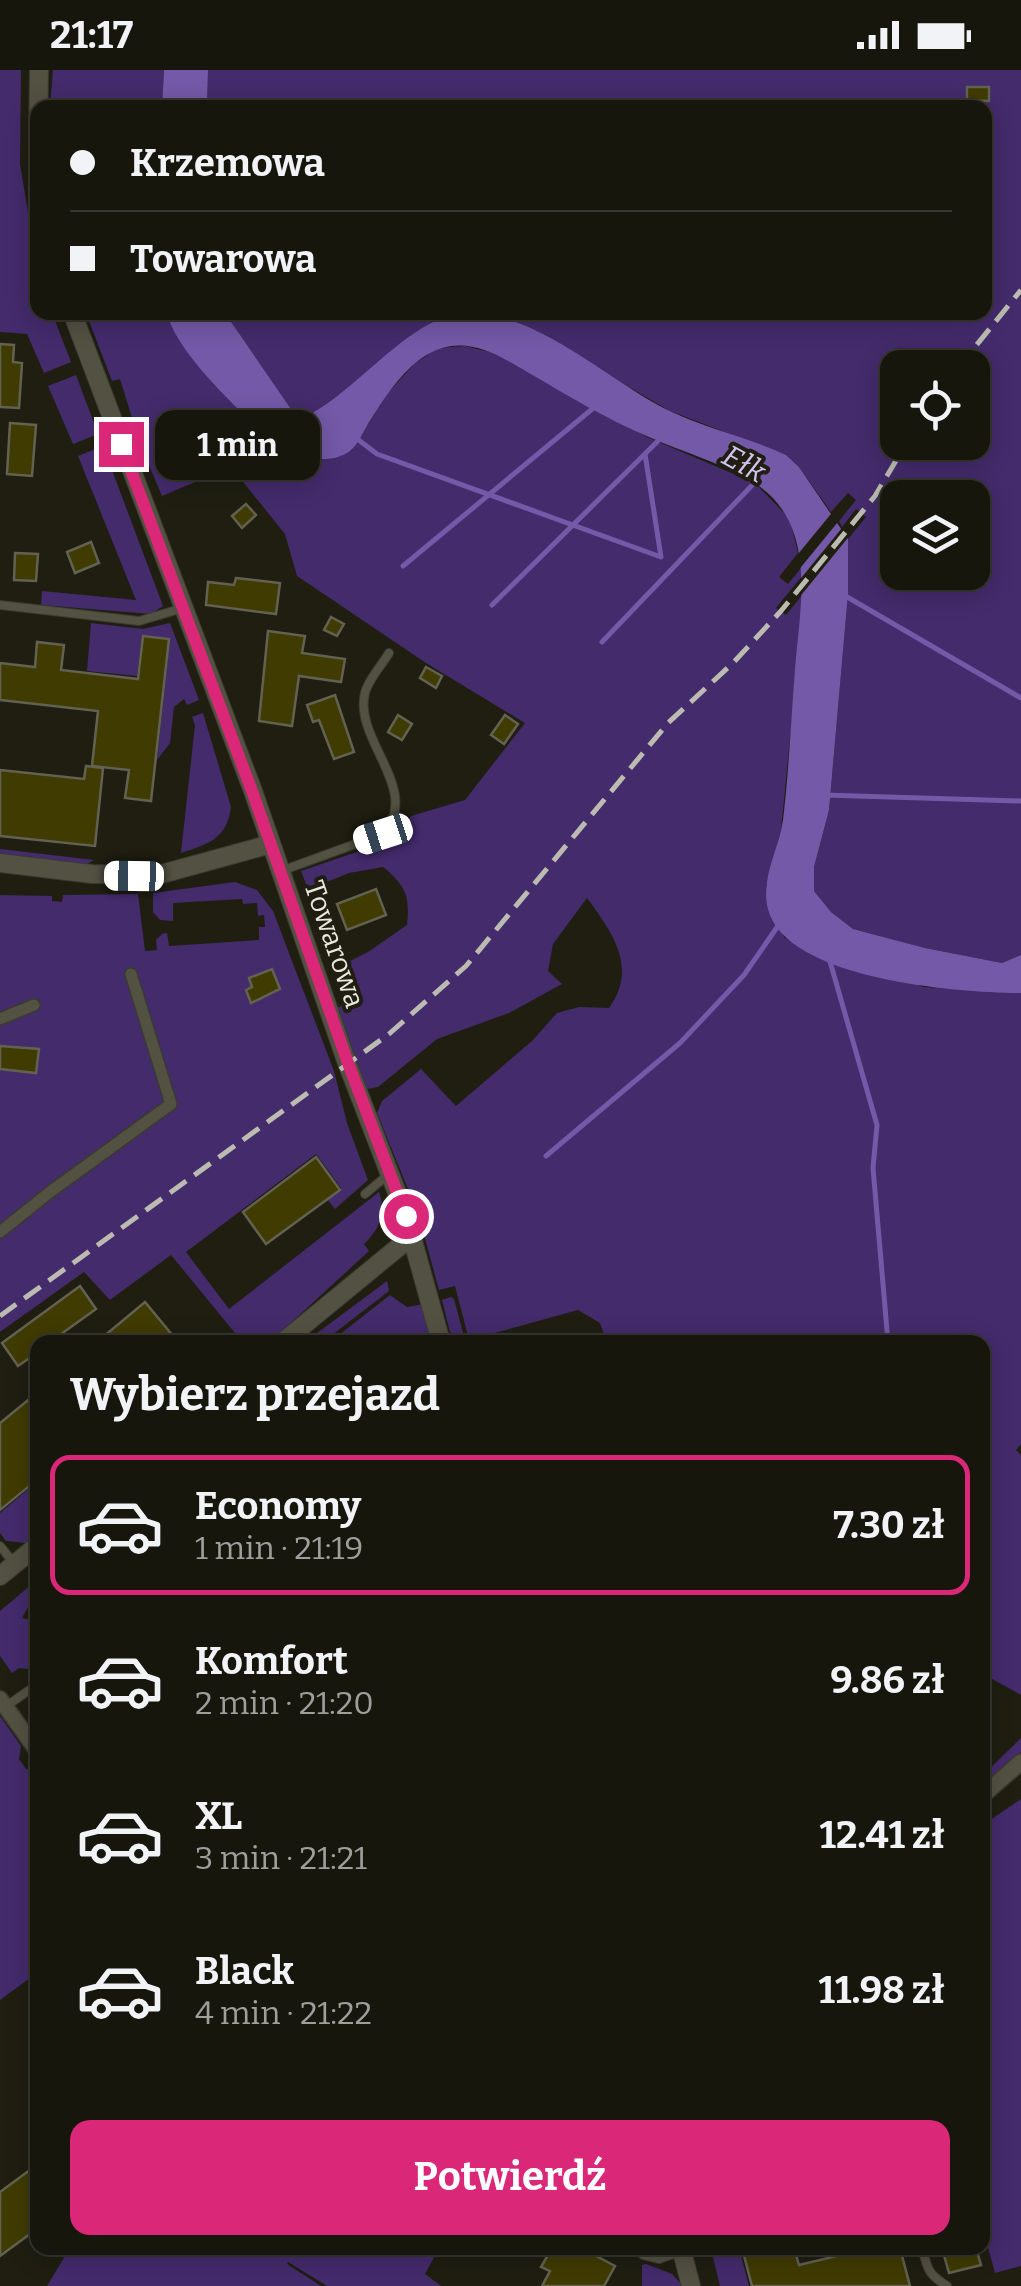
<!DOCTYPE html>
<html lang="pl">
<meta charset="utf-8">
<style>
:root{--surface:#17160d;--page:#24231b;--text:#f1f3f6;--muted:#9e9f9d;--line:#36352e;--accent:#db2777}
body{margin:0;font-family:Bitter,serif;background:var(--page);color:var(--text);height:100vh;display:flex;flex-direction:column;font-size:38px;white-space:nowrap}
*{box-sizing:border-box;margin:0}
p{font-size:32px;color:var(--muted)}
.icon{flex:none;width:55px;height:55px;fill:none;stroke:currentColor;stroke-width:2;stroke-linecap:round;stroke-linejoin:round}
.map{position:relative;flex:1;overflow:hidden}
.side{position:absolute;left:30px;top:1265px;width:960px;height:920px;display:flex;flex-direction:column;background:var(--surface);border-radius:20px;box-shadow:0 5px 25px #0003,0 0 0 2px var(--line)}
.side>*{flex:none}
.guide{position:absolute;left:30px;top:30px;width:962px;height:220px;border-radius:20px;box-shadow:0 5px 25px #0003,0 0 0 2px var(--line);display:grid;align-content:center;height:220px;padding:0 40px;background:var(--surface)}
.fabs{position:absolute;left:880px;top:280px;display:grid;gap:20px}
.fabs a{display:grid;place-items:center;width:110px;height:110px;border-radius:20px;background:var(--surface);box-shadow:0 5px 25px #0003,0 0 0 2px var(--line);font-size:50px}
.end{position:absolute;width:45px;height:45px;margin:-22px;border:12px solid #db2777;background:#fff;box-shadow:0 0 0 5px #fff}
.from{border-radius:50%}
.bubble{position:absolute;height:70px;border-radius:20px;background:var(--surface);box-shadow:0 5px 25px #0003,0 0 0 2px var(--line);font-size:32px;font-weight:700;line-height:70px;text-align:center}
.car{position:absolute;width:30px;height:60px;margin:-30px -15px;border-radius:12px;box-shadow:0 0 8px 2px #0007;background:linear-gradient(#fff 24%,#345 0 40%,#fff 0 76%,#345 0 86%,#fff 0)}
.guide b{display:flex;align-items:center;gap:35px;height:95px;font-size:38px}
.guide b+b{border-top:2px solid var(--line)}
.guide i{width:25px;height:25px;background:var(--text)}
ul{padding:0;list-style:none}
li{display:flex;align-items:center;gap:30px;height:140px;margin:0 20px 15px;padding:0 20px;border:5px solid transparent;border-radius:20px}
li div{flex:1}
li b{display:block;font-size:38px}
li em{font-style:normal;font-weight:700}
li.current{border-color:var(--accent)}
li>.icon{width:90px;height:90px;stroke-width:1.5}
h2{padding:0 40px;font-size:45px;line-height:120px}
.button{display:flex;gap:20px;margin-top:auto;padding:20px 40px}
.button a{flex:1;height:115px;border-radius:20px;background:var(--accent);color:#fff;font-size:40px;font-weight:700;line-height:115px;text-align:center}
.status{display:flex;justify-content:space-between;align-items:center;height:70px;padding:0 50px;background:var(--surface);direction:ltr}
.status svg{height:28px;fill:currentColor}
.map>svg:first-child{display:block}
.green{fill:#442b6c;fill-rule:evenodd}
.water{fill:#7459a8}
.pier{fill:#1f1e11}
.lines{fill:none;stroke-linecap:round;stroke-linejoin:round}
.stream{stroke:#7459a8;stroke-width:5}
.building{fill:#403b00;stroke:#626152;stroke-width:2.5}
.service-casing{stroke:#3a3a32;stroke-width:10}
.pedestrian-casing{stroke:#3a3a32;stroke-width:14}
.minor-casing{stroke:#3a3a32;stroke-width:18}
.tertiary-casing{stroke:#3a3a32;stroke-width:20}
.service{stroke:#525142;stroke-width:8}
.pedestrian{stroke:#525142;stroke-width:11}
.minor{stroke:#525142;stroke-width:15}
.tertiary{stroke:#525142;stroke-width:18}
.rail{stroke:#bbbbb1;stroke-width:5;stroke-dasharray:20 10;stroke-linecap:butt}
.route{stroke:#db2777;stroke-width:12}
.labels{text-anchor:middle;stroke-width:8;stroke-linejoin:round;paint-order:stroke}
.street-label{font-size:28px;fill:#e9e9e0;stroke:#1f1e11}
.water-label{font-size:30px;font-style:italic;fill:#d0c3ef;stroke:#1f1e11}
</style>
<div class="status"><b>21:17</b><svg viewBox="0 0 49 12"><path d="M0 12V9h3v3zM5 12V6h3v6zM10 12V3h3v9zM15 12V0h3v12zM26 1h20v11H26zM47 4h2v5h-2z"/></svg></div>
<div class="map">
<svg width="1021" height="2216" viewBox="0 0 1021 2216">
<rect width="100%" height="100%" fill="#1f1e11"/>
<!-- green -->
<g class="green">
<path d="M0,0H21L20,94L37,197L38,242L52,243L71,292L44,303L27,264L0,262Z"/>
<path d="M53,0H164L162,37H50Z"/>
<path d="M208,0H1021V885L1002,893L925,878L853,859L831,842L814,821V797L829,740L848,524V469L866,447L856,439L842,457L839,451L856,430L848,423L831,442L799,397L786,385L670,341L514,250L399,275L363,308L309,346L291,339L225,243L985,242V38H207ZM898,298H972V372H898ZM898,428H972V502H898Z"/>
<path d="M86,243H167L189,284L231,332L263,364L302,385L331,388L352,380L387,324L414,294L438,278L465,276L498,284L647,367L755,413L790,449L798,483L779,507L788,514L801,498L803,505L776,538L786,545L803,524L802,548L781,760L766,816L784,867L814,886L924,917L1021,923V1374L1016,1380L1021,1385V1625L983,1604L982,1272H607L600,1253L578,1240L469,1270L455,1216L439,1220L419,1146L377,1043L382,1031L421,999L456,1036L532,971L557,943L579,937L609,938C638,898 613,863 587,828L553,874L548,901L562,914L509,943L437,969L378,1017L367,1019L337,938L349,932L336,898L368,882L407,855C410,826 406,816 383,797L349,803L324,813L322,830L334,879L331,881L301,801L380,774L397,765L411,746L465,730L525,653L426,593L297,506L285,464L231,397L162,426L140,374L120,309L112,311Z"/>
<path d="M76,305L98,364L73,374L48,316Z"/>
<path d="M103,376L163,536L151,544L41,535L42,521L136,530L78,386Z"/>
<path d="M91,553L143,559L170,553L199,630L187,635L184,629L174,637L170,673L157,690L170,568L142,565L137,606L87,601Z"/>
<path d="M203,643L231,737C227,769 208,774 181,783L195,655L192,647Z"/>
<path d="M0,779L94,790L85,795L0,785Z"/>
<path d="M235,812L257,820L273,841L334,1001L347,1053L368,1110L335,1139L327,1129L341,1118L316,1084L186,1182L229,1239L379,1122C386,1142 380,1159 364,1174L369,1181L270,1272H225L235,1263L171,1185L110,1230L84,1202L0,1262V825L52,826V831L62,832L63,825L138,824L145,881L157,880L156,870L162,864L167,863L169,876L259,870V857H265L264,845L258,846L257,833L243,834L242,829L173,833V851L160,850L153,842V823Z"/>
<path d="M387,1211L389,1221L323,1272H305Z"/>
<path d="M390,1225L407,1237L424,1234L434,1272H330Z"/>
<path d="M451,1227L454,1229L465,1270L450,1262L442,1230Z"/>
<path d="M37,1412V1464L26,1473L6,1471L0,1463V1443Z"/>
<path d="M37,1510V1538L28,1537L22,1548L37,1551L35,1600L19,1598L12,1603L0,1586V1541Z"/>
<path d="M0,1646L21,1676L19,1689L26,1699L38,1701L37,1903L0,1930Z"/>
<path d="M1021,1668V1682L983,1715V1705Z"/>
<path d="M1021,1729V2196L995,2203L982,2155L983,1755Z"/>
<path d="M70,2178H439L425,2204L441,2216H327L288,2192L287,2194L321,2216H47Z"/>
<path d="M718,2178H739L749,2216H720L711,2179Z"/>
<path d="M646,2194L672,2204L683,2216H642V2195Z"/>
</g>
<!-- water -->
<g class="water">
<path d="M164,0H208L207,37H162Z"/>
<path d="M167,243H225L291,339L309,345C356,319 399,263 445,247C519,223 608,313 672,342C709,359 749,368 786,385L799,397L848,469V524L829,740L814,797V821L831,842L853,859L925,878L1002,893L1021,885V923C960,923 786,910 768,839C760,809 779,779 783,750C789,700 791,650 795,599C800,535 819,453 753,412C721,393 683,382 649,367C608,350 567,325 529,303C508,291 491,279 467,276C419,270 389,321 367,356C362,364 357,376 350,381C312,407 263,364 238,339C215,316 174,274 167,243Z"/>
</g>
<!-- pier -->
<g class="pier">
<path d="M835,439L842,447L797,502L794,489Z"/>
<path d="M846,453L851,464L798,529V512Z"/>
</g>
<g class="lines">
<!-- stream -->
<g class="stream">
<path d="M356,368L377,384L661,487L645,384"/>
<path d="M403,496L597,335"/>
<path d="M842,524L1021,628"/>
<path d="M492,535L661,368"/>
<path d="M602,572L759,408"/>
<path d="M824,725L1021,731"/>
<path d="M829,888L877,1055L873,1098L888,1272"/>
<path d="M546,1086L680,973L744,905L780,853"/>
</g>
</g>
<!-- building -->
<g class="building">
<path d="M967,17H989V31L967,30Z"/>
<path d="M0,274L14,275L13,292L22,293L19,338L0,337Z"/>
<path d="M190,345L204,380L178,390L164,355Z"/>
<path d="M10,353L36,355L32,406L7,404Z"/>
<path d="M246,434L256,445L242,458L232,446Z"/>
<path d="M91,472L99,493L75,503L67,482Z"/>
<path d="M15,483L38,484L36,511L14,510Z"/>
<path d="M236,508L280,513L276,544L206,535L208,512L234,515Z"/>
<path d="M331,547L344,554L337,566L324,560Z"/>
<path d="M268,561L305,566L302,583L345,589L341,612L299,606L292,656L259,651Z"/>
<path d="M143,566L169,569L151,731L125,728L129,700L92,696L98,641L0,630V593L35,597L37,572L64,575L61,600L138,609Z"/>
<path d="M426,597L442,606L436,618L420,608Z"/>
<path d="M335,625L354,682L334,689L319,650L313,652L307,635Z"/>
<path d="M398,645L412,654L402,670L388,662Z"/>
<path d="M505,645L518,654L504,674L491,665Z"/>
<path d="M86,696L103,698L95,776L0,766V700L84,709Z"/>
<path d="M376,819L386,845L347,860L337,834Z"/>
<path d="M272,899L280,919L251,933L246,920L252,917L249,908Z"/>
<path d="M0,976L39,979L36,1003L0,999Z"/>
<path d="M316,1087L340,1120L266,1174L243,1142Z"/>
<path d="M80,1216L96,1239L50,1272H38V1282L18,1296L2,1273Z"/>
<path d="M145,1232L178,1272H97Z"/>
<path d="M38,1322V1409L0,1440V1353Z"/>
<path d="M38,2094V2158L0,2186V2122Z"/>
<path d="M552,2178H581L615,2196L604,2216H542L550,2201L541,2197Z"/>
<path d="M742,2178H794L799,2195L870,2178H900L910,2216H752Z"/>
<path d="M942,2178H976L981,2195L949,2203Z"/>
</g>
<g class="lines">
<!-- service casing -->
<g class="service-casing">
<g id="service">
<path d="M0,535L139,551L183,538"/>
<path d="M281,801L383,764C423,720 353,670 365,623C368,610 382,595 389,583"/>
<path d="M365,1124L389,1104"/>
<path d="M0,1476L13,1492"/>
<path d="M5,1637L38,1614"/>
<path d="M922,2178C928,2200 928,2204 947,2216"/>
<path d="M643,2185L659,2189L690,2178"/>
</g>
</g>
<!-- pedestrian casing -->
<g class="pedestrian-casing">
<g id="pedestrian">
<path d="M0,949L34,935"/>
<path d="M0,1162L50,1122L171,1034L131,904"/>
</g>
</g>
<!-- minor casing -->
<g class="minor-casing">
<g id="minor">
<path d="M0,1629L38,1682"/>
<path d="M982,1726L1021,1692"/>
</g>
</g>
<!-- tertiary casing -->
<g class="tertiary-casing">
<g id="tertiary">
<path d="M38,78L39,0"/>
<path d="M72,242L253,721L347,993L406,1146L441,1272"/>
<path d="M0,793L92,804L158,805L271,774"/>
<path d="M283,1272L412,1166"/>
<path d="M0,1506L38,1475"/>
<path d="M681,2178L691,2216"/>
</g>
</g>
<!-- service -->
<use href="#service" class="service"/>
<!-- pedestrian -->
<use href="#pedestrian" class="pedestrian"/>
<!-- minor -->
<use href="#minor" class="minor"/>
<!-- tertiary -->
<use href="#tertiary" class="tertiary"/>
<!-- rail -->
<g class="rail">
<path d="M958,298L1021,220"/>
<path d="M0,1246L389,964L466,896L668,653L733,593L781,541L875,426L907,372"/>
</g>
</g>
<g class="lines">
<!-- route -->
<path class="route" d="M121,374L252,721L348,993L406,1146"/>
</g>
<g class="labels">
<!-- street labels -->
<g class="street-label">
<text transform="translate(335 874) rotate(71)" y="10">Towarowa</text>
</g>
<!-- water labels -->
<g class="water-label">
<text transform="translate(744 394) rotate(29)" y="10">Ełk</text>
</g>
</g>
</svg>
<div class="fabs">
<a><svg class="icon" aria-label="locate" viewBox="0 0 24 24"><circle cx="12" cy="12" r="6"/><path d="M12 2v4M12 18v4M2 12h4M18 12h4"/></svg></a>
<a><svg class="icon" aria-label="layers" viewBox="0 0 24 24"><path d="M12 4l9 5-9 5-9-5zM3 14l9 5 9-5"/></svg></a>
</div>
<i class="end from" style="left:406px;top:1146px"></i>
<i class="end" style="left:121px;top:374px"></i>
<div class="bubble" style="left:155px;top:340px;width:165px">1 min</div>
<i class="car" style="left:383px;top:764px;rotate:252deg"></i>
<i class="car" style="left:134px;top:806px;rotate:271deg"></i>
<div class="guide">
<b><i class="from"></i>Krzemowa</b>
<b><i></i>Towarowa</b>
</div>
<section class="side">
<h2>Wybierz przejazd</h2>
<ul>
<li class="current"><svg class="icon" aria-label="car" viewBox="0 0 24 24"><path d="M5 17H2v-5l4-1 3-4h7l3 4 3 1v5h-3M9 17h6M6 11h13"/><circle cx="7" cy="17" r="2"/><circle cx="17" cy="17" r="2"/></svg><div><b>Economy</b><p>1 min · 21:19</p></div><em>7.30 zł</em></li>
<li><svg class="icon" aria-label="car" viewBox="0 0 24 24"><path d="M5 17H2v-5l4-1 3-4h7l3 4 3 1v5h-3M9 17h6M6 11h13"/><circle cx="7" cy="17" r="2"/><circle cx="17" cy="17" r="2"/></svg><div><b>Komfort</b><p>2 min · 21:20</p></div><em>9.86 zł</em></li>
<li><svg class="icon" aria-label="car" viewBox="0 0 24 24"><path d="M5 17H2v-5l4-1 3-4h7l3 4 3 1v5h-3M9 17h6M6 11h13"/><circle cx="7" cy="17" r="2"/><circle cx="17" cy="17" r="2"/></svg><div><b>XL</b><p>3 min · 21:21</p></div><em>12.41 zł</em></li>
<li><svg class="icon" aria-label="car" viewBox="0 0 24 24"><path d="M5 17H2v-5l4-1 3-4h7l3 4 3 1v5h-3M9 17h6M6 11h13"/><circle cx="7" cy="17" r="2"/><circle cx="17" cy="17" r="2"/></svg><div><b>Black</b><p>4 min · 21:22</p></div><em>11.98 zł</em></li>
</ul>
<div class="button"><a>Potwierdź</a></div>
</section>
</div>
